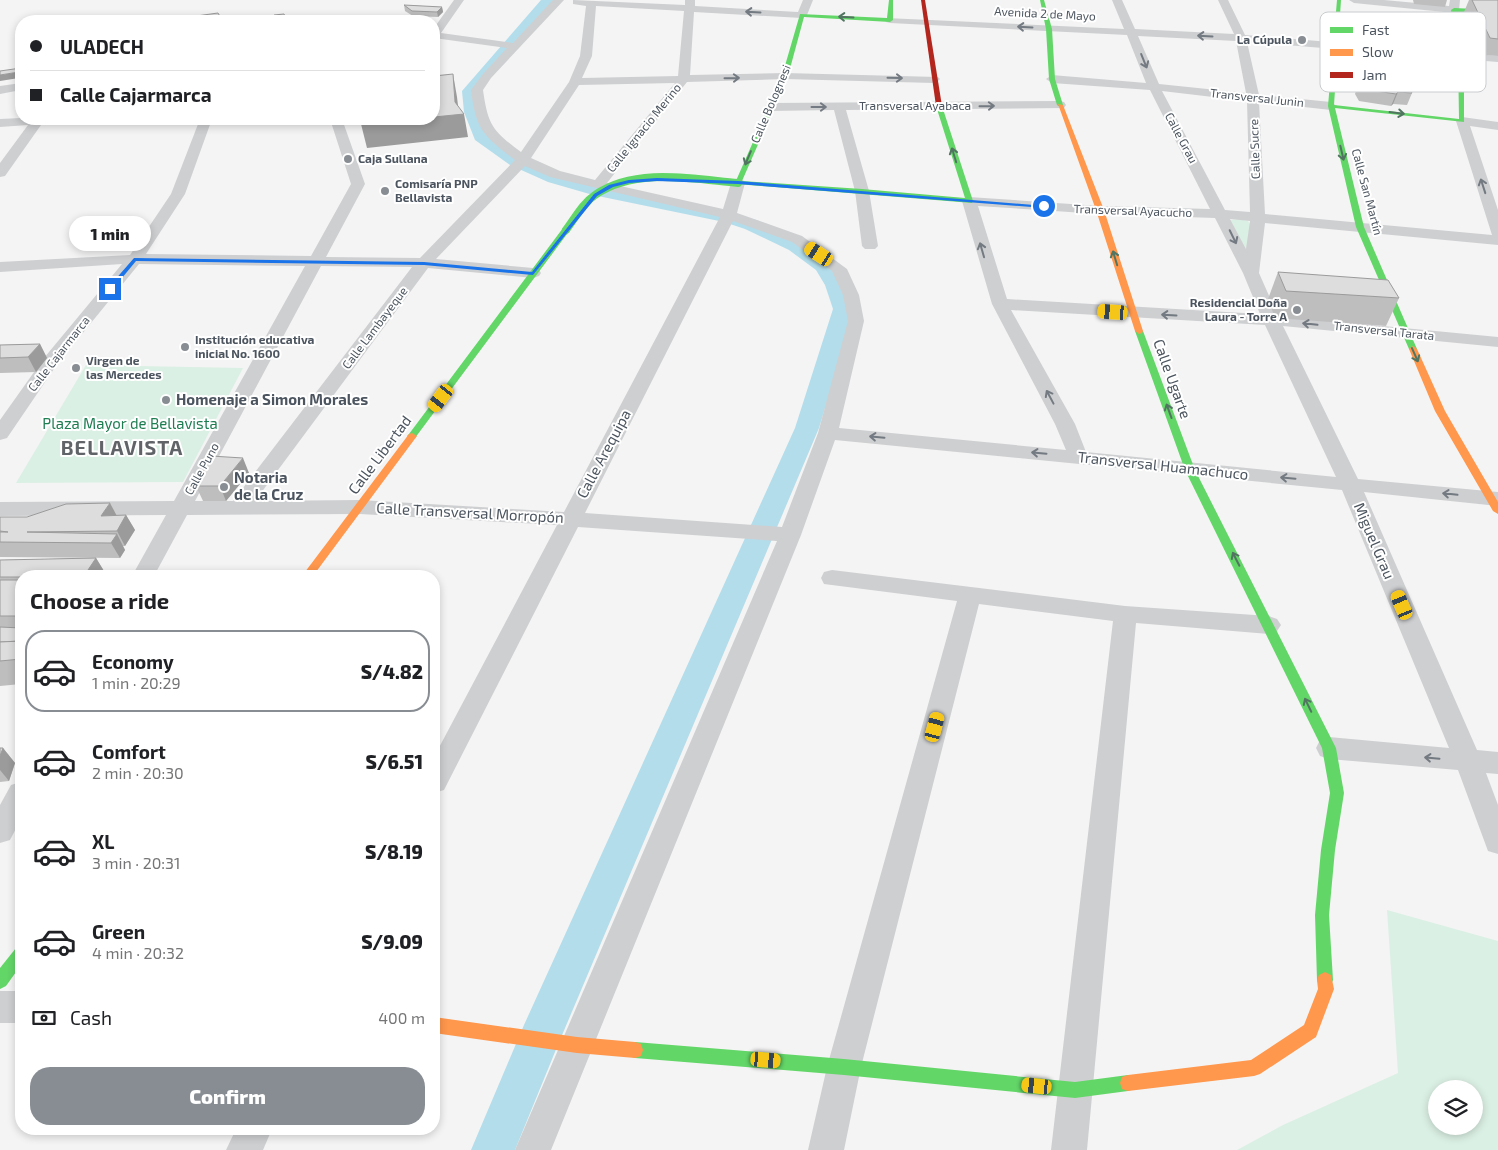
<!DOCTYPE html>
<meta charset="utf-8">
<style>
:root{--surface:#fff;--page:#f6f6f6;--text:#202124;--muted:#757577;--line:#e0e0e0;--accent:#878d93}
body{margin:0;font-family:"Exo 2",sans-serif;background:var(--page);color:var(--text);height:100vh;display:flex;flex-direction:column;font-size:19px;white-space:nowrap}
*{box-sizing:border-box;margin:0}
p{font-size:16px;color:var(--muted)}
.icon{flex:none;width:28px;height:28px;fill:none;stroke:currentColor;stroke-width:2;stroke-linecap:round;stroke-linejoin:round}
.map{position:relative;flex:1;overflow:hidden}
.drawer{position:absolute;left:15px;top:570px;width:425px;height:565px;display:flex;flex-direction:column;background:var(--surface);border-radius:20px;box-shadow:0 2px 8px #0003}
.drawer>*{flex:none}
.guide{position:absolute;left:15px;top:15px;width:425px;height:110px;border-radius:20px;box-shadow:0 2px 8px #0003;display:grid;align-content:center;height:110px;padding:0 15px;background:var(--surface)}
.buttons{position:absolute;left:1428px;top:1080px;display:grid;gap:10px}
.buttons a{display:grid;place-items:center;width:55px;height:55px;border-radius:50%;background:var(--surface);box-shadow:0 2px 8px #0003;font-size:25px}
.end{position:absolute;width:22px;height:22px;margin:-11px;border:6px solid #1a73e8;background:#fff;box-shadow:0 0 0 2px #fff}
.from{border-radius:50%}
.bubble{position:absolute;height:35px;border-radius:18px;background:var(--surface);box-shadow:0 2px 8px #0003;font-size:16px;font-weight:800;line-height:35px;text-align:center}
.car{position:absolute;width:15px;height:30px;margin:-15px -8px;border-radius:6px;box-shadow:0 0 4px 1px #0007;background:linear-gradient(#f5c518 24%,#345 0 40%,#f5c518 0 76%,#345 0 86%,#f5c518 0)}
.guide b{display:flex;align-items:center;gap:18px;height:48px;font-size:19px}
.guide b+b{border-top:1px solid var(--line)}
.guide i{width:12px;height:12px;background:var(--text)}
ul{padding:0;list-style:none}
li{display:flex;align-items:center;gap:15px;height:82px;margin:0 10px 8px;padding:0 5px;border:2px solid transparent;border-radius:20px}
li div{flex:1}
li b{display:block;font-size:19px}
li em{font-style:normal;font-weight:800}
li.current{border-color:var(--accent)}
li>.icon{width:45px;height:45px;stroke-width:1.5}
h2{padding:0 15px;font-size:22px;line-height:60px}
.pay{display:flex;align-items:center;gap:12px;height:55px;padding:0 15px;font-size:19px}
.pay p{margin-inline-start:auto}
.cta{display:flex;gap:10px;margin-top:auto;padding:10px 15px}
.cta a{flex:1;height:58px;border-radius:20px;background:var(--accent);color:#fff;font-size:20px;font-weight:800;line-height:58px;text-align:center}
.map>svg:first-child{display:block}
.green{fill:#dbf0e4;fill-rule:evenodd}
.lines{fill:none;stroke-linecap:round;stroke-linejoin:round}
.canal{fill:#b3ddeb;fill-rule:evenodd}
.street{fill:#cecfd1;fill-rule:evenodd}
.fast{fill:#63d668;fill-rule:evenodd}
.slow{fill:#ff974d;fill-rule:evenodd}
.jam{fill:#b3261e;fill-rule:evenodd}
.fast-bridge{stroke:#63d668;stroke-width:8}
.wall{fill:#bebebf}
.shaded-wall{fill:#9b9b9b}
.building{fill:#ddddde;stroke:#9b9b9b}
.oneway{stroke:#737a81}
.oneway2{stroke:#527561}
.route{fill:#1a73e8}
.poi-dot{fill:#878d93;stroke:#fff;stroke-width:2}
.labels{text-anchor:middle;stroke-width:4;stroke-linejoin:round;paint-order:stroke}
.far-street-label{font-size:12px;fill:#4c555f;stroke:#fff}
.far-poi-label{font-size:12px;font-weight:bold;fill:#4c555f;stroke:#fff;text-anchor:start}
.street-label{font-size:15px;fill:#4c555f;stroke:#fff}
.poi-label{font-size:15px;font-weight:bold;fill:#4c555f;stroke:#fff;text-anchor:start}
.park-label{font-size:15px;fill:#1f7d52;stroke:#fff}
.district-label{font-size:20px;font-weight:bold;letter-spacing:1px;fill:#606367;stroke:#fff}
.key{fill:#fff;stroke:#c9cccf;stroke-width:1}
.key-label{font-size:14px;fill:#4c555f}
</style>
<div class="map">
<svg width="1498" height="1150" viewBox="0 0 1498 1150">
<rect width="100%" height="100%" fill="#f4f4f4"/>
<!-- green -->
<g class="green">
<path d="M1239,219L1248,221L1250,224L1248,253L1230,220Z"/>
<path d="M86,365L243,368L183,482L16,483Z"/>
<path d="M1387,910L1498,941V1150H1237L1283,1125L1398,1073ZM1436,1089H1474V1126H1436Z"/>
</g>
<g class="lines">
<!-- canal -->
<path class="canal" d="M541,0H554L478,92L480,112L490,137L522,157L560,174L602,186L728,211L759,221L803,242L831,262L845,285L855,309L819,428L557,1047L515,1150H471L524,1025L795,428L833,309L825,285L816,270L789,250L745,229L724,222L593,195L548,182L510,165L475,140L464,112L462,91Z"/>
<!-- street -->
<g class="street">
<path d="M454,0H464L441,33L513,43L553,0H564L491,78L483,90C488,126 493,131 521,152L569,82L580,56L586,6L573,4V0L685,5V0H695V6L798,12L803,0H813L807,15L802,18L694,12L690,75L785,73L938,77L940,79L938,81L934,83L785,79L687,82L607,183L723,209L731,183L738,179L743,180L745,183L737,213L802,236L847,269L859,295L864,321L839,428L1066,450L1055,424L992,304L962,201L964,198L969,197L1100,206L1210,209L1150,90L1052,83L1046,79L1052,75L1146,83L1127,35L890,23L886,22L885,20L886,18L1124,29L1112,0H1122L1135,29L1234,34L1218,0H1228L1245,35L1498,56V62L1247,42L1259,95L1331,102L1337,106L1331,110L1259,102L1265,214L1492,235L1456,121L1462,117L1498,122V130L1470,126L1498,210V245L1265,223L1259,273L1278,316L1498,337V347L1283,326L1358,479L1498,492V506L1364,492L1477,750L1498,752V774L1486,773L1498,805V854L1488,851L1458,770L1329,759L1320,756L1316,748L1320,740L1329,737L1449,748L1342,490L835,440L801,535L551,1150H515L777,541L578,527L444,790L434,793V757L557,525L360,514L187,515L154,576H132L166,515L0,516V502L174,501L305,266L139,264L56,366L7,438L0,440V420L44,358L122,264L0,272V262L130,255L171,194L200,119H212L185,194L146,254L311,256L351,184L330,119H342L365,184L326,257L420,258L515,160C484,136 476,131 471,90L483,74L507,48L434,38V28ZM596,6L684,11L678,76L582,78L592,56ZM1138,36L1236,41L1246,93L1159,84ZM675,83L595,180L560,171L531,158L579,85ZM1162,91L1247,101L1250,212L1225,210ZM525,166L550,177L720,217L564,512L360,500L255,501L428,268L533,278L539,276L541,273L539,270L533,268L436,259ZM978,206L1100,214L1215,218L1243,273L1260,314L1007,299ZM1230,219L1250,221L1246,249ZM733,221L792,242L832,271L843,295L848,321L818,433L782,527L585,513ZM321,266L412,267L233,501H195ZM1011,310L1265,325L1336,477L1086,452L1075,424Z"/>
<path d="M1349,0H1384L1449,6L1450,0H1460L1459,10L1454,13L1354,3Z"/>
<path d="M21,83V90L0,94V86Z"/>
<path d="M1060,101L1064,102L1066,105L1064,108L846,110L869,191L878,246L875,249H865L862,246L855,191L834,110L770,111L764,107L770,103Z"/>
<path d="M21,118V119H88L82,123L41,125L5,176L0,177V163L28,125L0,127V119Z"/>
<path d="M832,570L1125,606L1269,616L1277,619L1281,625L1277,631L1269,634L1136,623L1087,1150H1051L1113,621L979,604L861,1067L844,1150H808L827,1067L957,601L824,584L821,578L824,572Z"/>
<path d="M21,782V819L10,840L0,843V805L11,785Z"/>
<rect x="0" y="991" width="21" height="32"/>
<path d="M236,1129H272L263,1150H226Z"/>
</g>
<!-- fast -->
<g class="fast">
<path d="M889,0H893V20L890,22L804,17L788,76L742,181L862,189L965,198L936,106L939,104L942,106L973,201L972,203L736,184L735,183L782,76L800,14L887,18Z"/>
<path d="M1040,0H1044L1052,29L1055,79L1063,105L1060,107L1057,105L1049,79L1046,29Z"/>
<path d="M1337,0H1341L1334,105L1459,119L1458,56L1455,47L1451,10L1454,8L1498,10V14L1457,12L1461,47L1464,56V122L1335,108L1364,227L1417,349L1413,352L1409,349L1356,227L1328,106Z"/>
<path d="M563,228L570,230L415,438H409L407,436L409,434Z"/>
<path d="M1139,328L1143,331L1195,470L1336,748L1344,793L1335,850L1329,915L1333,980L1331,985L1325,988L1319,985L1317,980L1315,915L1321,850L1330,793L1322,748L1185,470L1135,331Z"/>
<path d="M21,946V965L6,986L0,989V968L16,948Z"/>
<path d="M635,1042L844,1059L1075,1082L1128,1075L1134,1077L1136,1083L1134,1089L1128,1091L1075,1098L844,1075L635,1058L629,1056L627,1050L629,1044Z"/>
</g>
<!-- slow -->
<g class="slow">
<path d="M1058,104L1063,105L1104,210L1143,331L1142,333L1139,334L1135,331L1096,210Z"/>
<path d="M1413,346L1417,349L1445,411L1498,502V514L1493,511L1435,411L1409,349Z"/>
<path d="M412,433L417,436L313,576H302L409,434Z"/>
<path d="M1325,972L1331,975L1334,989L1316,1037L1260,1074L1254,1076L1128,1091L1122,1089L1120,1083L1122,1077L1128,1075L1251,1060L1304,1025L1318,989L1317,980L1319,975Z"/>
<path d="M434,1017L577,1037L635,1042L641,1044L643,1050L641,1056L635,1058L577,1053L434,1033Z"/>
</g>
<!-- jam -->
<path class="jam" d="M921,0H925L942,106L939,108L936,106Z"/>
<!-- fast-bridge -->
<path class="fast-bridge" d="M566,230C575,218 583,203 595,195C635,167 693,179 738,183"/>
</g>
<!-- wall -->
<g class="wall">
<path d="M1413,0H1447L1445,7L1414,4Z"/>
<path d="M1469,0H1498V56L1482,55L1464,12Z"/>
<path d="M404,5L442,7L443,12L438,17L413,16L405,11Z"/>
<path d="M1359,82L1412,93L1407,105L1393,104L1391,106L1359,101L1355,94Z"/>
<path d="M1278,272L1399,298L1386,326L1275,318L1268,299Z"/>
<path d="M40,344L47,358L36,372L0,373V345Z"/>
<path d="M249,473L226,501H203L196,486Z"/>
<path d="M126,515L135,530L125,546H123L125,550L120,558L0,557V517H27Z"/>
<path d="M96,558L107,576H21V684L0,686V560Z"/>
<path d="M0,748H3L15,763L9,781L0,782Z"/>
</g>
<!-- shaded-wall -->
<g class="shaded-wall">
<path d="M442,7L443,12L438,17L437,12Z"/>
<path d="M221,18L222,21H191Z"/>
<path d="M19,72L21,77V83L19,78L0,81V75Z"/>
<path d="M453,74L457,97L459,114H464L468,137L367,148L361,124L415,119H434V117L455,102Z"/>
<path d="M1398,92L1393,104L1391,106L1396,94Z"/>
<path d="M40,344L47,358L36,372L28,357Z"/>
<path d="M243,458L249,473L226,501L220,486Z"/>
<path d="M110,503L118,518L101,516Z"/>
<path d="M126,515L135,530L125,546L117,531Z"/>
<path d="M117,534L125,550L120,558L111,543Z"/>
<path d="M96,558L107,576H84Z"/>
<path d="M3,748L15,763L9,781L0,770V756Z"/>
</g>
<!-- building -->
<g class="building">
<path d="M1472,0H1498V39L1490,38Z"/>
<path d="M404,5L442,7L437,12L412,11Z"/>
<path d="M218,13L221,18L189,21V17Z"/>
<path d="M284,14L287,20L276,21L274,15Z"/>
<path d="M21,68V77H19V72L0,75V71Z"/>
<path d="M453,74L455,102L464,114L434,117V76Z"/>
<path d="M1364,77L1405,81L1412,93L1398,92L1396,94L1363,89L1359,82Z"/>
<path d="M360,119H415L361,124Z"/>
<path d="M1278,272L1388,280L1399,298L1286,291Z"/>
<path d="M40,344L28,357L0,358V345Z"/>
<path d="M211,456L243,458L220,486H196Z"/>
<path d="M110,503L101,516L126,515L117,531L27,532L117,534L111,543L0,542V532H8L0,531V517H27L66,504Z"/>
<path d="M96,558L84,576H21V577H0V560Z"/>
<rect x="0" y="580" width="21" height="36"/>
<path d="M0,627L21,628V641L0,642Z"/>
<path d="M21,641V659L0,661V642Z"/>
<path d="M0,748H3L0,756Z"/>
</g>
<!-- one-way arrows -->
<defs><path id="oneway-shaft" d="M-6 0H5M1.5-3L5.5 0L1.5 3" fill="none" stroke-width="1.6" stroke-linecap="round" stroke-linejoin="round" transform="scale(1.25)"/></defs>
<g class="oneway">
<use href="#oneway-shaft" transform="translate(753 12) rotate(-177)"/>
<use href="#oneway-shaft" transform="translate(1025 27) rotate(-177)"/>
<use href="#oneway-shaft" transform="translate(1205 36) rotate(-177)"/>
<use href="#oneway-shaft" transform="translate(1144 61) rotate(68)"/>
<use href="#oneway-shaft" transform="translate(732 78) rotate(-1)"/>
<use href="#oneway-shaft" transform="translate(895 78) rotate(1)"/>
<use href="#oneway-shaft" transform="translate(987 106) rotate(-1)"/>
<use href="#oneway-shaft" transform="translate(819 107)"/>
<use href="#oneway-shaft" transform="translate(1483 186) rotate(-108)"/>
<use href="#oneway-shaft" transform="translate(1233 237) rotate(64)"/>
<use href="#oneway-shaft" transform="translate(982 250) rotate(-106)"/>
<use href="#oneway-shaft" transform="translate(1169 315) rotate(-177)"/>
<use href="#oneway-shaft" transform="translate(1310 324) rotate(-174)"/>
<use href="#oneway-shaft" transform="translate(1050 397) rotate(-118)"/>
<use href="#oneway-shaft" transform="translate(877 437) rotate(-175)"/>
<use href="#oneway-shaft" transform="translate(1039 453) rotate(-175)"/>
<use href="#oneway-shaft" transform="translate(1288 478) rotate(-175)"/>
<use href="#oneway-shaft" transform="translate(1450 494) rotate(-174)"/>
<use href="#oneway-shaft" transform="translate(1432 758) rotate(-175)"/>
</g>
<g class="oneway2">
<use href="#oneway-shaft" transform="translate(846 17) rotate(-177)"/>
<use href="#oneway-shaft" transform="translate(1397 113) rotate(7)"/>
<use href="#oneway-shaft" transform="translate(1342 153) rotate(77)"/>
<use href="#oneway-shaft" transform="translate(954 155) rotate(-107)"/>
<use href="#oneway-shaft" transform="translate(748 158) rotate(113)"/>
<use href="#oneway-shaft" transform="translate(1115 258) rotate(-107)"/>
<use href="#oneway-shaft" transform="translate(1415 355) rotate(66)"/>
<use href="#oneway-shaft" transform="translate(1169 411) rotate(-110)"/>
<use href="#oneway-shaft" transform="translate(1236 559) rotate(-117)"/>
<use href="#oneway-shaft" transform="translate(1308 705) rotate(-116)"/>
</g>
<!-- route -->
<path class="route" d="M657,178L738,181L1046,206L1044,208L738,184L657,181L629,183L613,187L597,196L533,275L424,265L136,261L112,290L107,289L134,258L424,262L532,272L594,194L609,185L629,180Z"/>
<!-- markers -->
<g class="poi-dot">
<circle cx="1302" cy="40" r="5"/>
<circle cx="348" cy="159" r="5"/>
<circle cx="385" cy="191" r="5"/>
<circle cx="1297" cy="310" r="5"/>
<circle cx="185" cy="347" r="5"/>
<circle cx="76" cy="368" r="5"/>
<circle cx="166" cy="400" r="5"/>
<circle cx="224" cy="487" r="5"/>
</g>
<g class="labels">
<!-- far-street labels -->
<g class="far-street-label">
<text transform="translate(1045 14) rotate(3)" y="4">Avenida 2 de Mayo</text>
<text transform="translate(1257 98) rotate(6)" y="4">Transversal Junin</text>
<text transform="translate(771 104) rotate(-67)" y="4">Calle Bolognesi</text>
<text x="915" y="110">Transversal Ayabaca</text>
<text transform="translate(644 128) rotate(-51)" y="4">Calle Ignacio Merino</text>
<text transform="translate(1181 138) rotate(62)" y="4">Calle Grau</text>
<text transform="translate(1255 149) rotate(-92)" y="4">Calle Sucre</text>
<text transform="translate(1367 192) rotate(75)" y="4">Calle San Martín</text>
<text transform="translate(1133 211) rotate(2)" y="4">Transversal Ayacucho</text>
<text transform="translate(375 328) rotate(-53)" y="4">Calle Lambayeque</text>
<text transform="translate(1384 331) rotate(6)" y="4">Transversal Tarata</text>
<text transform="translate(59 354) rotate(-52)" y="4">Calle Cajarmarca</text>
<text transform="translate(202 469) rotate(-61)" y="4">Calle Puno</text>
</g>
<!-- far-poi labels -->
<g class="far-poi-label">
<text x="1292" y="44" text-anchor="end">La Cúpula</text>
<text x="358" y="163">Caja Sullana</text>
<text x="395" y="188">Comisaría PNP<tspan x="395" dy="14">Bellavista</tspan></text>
<text x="1287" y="307" text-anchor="end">Residencial Doña<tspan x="1287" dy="14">Laura - Torre A</tspan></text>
<text x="195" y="344">Institución educativa<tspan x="195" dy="14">inicial No. 1600</tspan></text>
<text x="86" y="365">Virgen de<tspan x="86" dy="14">las Mercedes</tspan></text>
</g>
<!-- street labels -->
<g class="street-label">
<text transform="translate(1172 379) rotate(70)" y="5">Calle Ugarte</text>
<text transform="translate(604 454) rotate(-62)" y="5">Calle Arequipa</text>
<text transform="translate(380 455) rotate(-53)" y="5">Calle Libertad</text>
<text transform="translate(1163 466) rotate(6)" y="5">Transversal Huamachuco</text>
<text transform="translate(470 513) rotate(3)" y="5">Calle Transversal Morropón</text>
<text transform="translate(1374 541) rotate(67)" y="5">Miguel Grau</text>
</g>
<!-- poi labels -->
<g class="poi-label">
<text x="176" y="405">Homenaje a Simon Morales</text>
<text x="234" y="483">Notaria<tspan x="234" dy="17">de la Cruz</tspan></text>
</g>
<!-- park labels -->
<g class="park-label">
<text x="130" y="429">Plaza Mayor de Bellavista</text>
</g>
<!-- district labels -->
<g class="district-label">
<text x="122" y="455">BELLAVISTA</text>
</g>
</g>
<!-- legend -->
<rect x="1320" y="12" width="166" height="80" rx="8" class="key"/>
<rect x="1330" y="27" width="23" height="6" fill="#63d668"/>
<rect x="1330" y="49" width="23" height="7" fill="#ff974d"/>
<rect x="1330" y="72" width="23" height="6" fill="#b3261e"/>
<g class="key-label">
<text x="1362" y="35">Fast</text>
<text x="1362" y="57">Slow</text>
<text x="1362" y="80">Jam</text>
</g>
</svg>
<div class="buttons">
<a><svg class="icon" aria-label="layers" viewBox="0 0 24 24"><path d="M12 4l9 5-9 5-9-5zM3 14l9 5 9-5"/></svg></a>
</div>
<i class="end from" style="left:1044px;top:206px"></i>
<i class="end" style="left:110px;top:289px"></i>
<div class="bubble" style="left:69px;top:216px;width:82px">1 min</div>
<i class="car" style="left:819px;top:254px;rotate:303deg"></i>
<i class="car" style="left:1113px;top:312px;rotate:274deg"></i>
<i class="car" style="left:441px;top:398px;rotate:217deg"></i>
<i class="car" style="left:1402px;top:605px;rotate:337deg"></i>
<i class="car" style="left:935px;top:727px;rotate:15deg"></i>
<i class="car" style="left:766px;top:1060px;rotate:95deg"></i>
<i class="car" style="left:1037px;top:1086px;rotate:276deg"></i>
<div class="guide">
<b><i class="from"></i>ULADECH</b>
<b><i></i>Calle Cajarmarca</b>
</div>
<section class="drawer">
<h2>Choose a ride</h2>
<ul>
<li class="current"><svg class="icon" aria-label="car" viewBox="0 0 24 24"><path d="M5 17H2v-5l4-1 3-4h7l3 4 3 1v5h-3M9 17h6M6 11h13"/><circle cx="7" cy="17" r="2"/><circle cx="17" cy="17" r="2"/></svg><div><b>Economy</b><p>1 min · 20:29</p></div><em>S/4.82</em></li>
<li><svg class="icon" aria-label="car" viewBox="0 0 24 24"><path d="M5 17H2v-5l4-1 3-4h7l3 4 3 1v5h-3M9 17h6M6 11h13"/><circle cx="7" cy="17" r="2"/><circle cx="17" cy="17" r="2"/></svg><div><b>Comfort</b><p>2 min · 20:30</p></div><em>S/6.51</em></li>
<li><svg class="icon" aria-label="car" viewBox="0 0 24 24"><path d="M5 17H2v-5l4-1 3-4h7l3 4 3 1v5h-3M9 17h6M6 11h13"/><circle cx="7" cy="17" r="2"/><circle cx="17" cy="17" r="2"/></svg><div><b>XL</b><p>3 min · 20:31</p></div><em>S/8.19</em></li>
<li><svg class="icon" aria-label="car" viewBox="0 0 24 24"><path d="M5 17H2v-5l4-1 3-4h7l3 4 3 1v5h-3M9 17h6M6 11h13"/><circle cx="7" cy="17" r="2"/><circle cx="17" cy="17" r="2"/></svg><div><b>Green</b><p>4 min · 20:32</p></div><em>S/9.09</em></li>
</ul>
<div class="pay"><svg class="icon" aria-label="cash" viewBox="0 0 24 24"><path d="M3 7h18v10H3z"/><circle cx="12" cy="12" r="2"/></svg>Cash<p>400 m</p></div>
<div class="cta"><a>Confirm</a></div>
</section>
</div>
